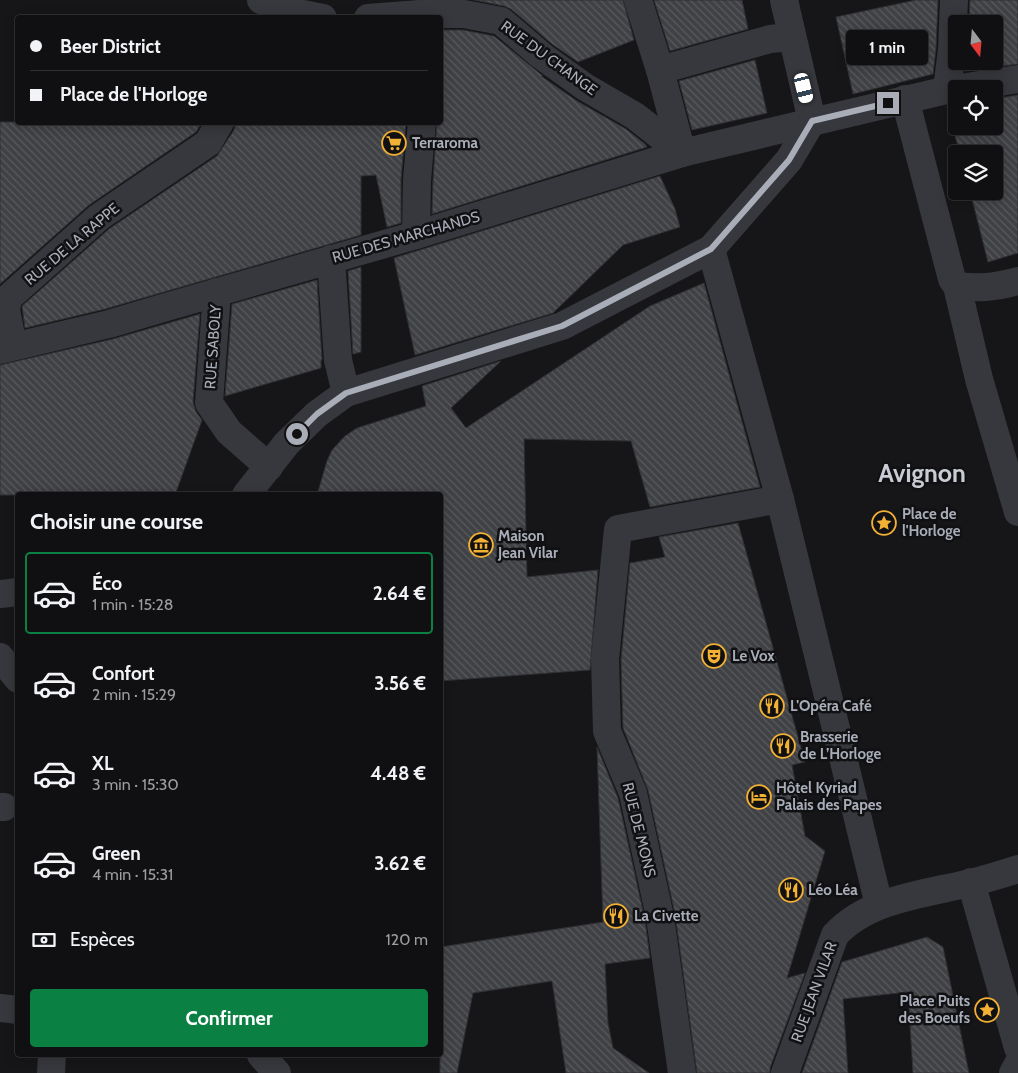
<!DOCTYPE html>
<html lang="fr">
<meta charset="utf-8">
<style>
:root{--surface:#101012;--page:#1e1e20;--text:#f1f3f6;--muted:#9c9d9f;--line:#303032;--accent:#0b8043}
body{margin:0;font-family:Cabin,sans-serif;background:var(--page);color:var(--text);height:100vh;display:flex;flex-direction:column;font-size:19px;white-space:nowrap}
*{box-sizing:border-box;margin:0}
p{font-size:16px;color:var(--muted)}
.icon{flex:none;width:28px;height:28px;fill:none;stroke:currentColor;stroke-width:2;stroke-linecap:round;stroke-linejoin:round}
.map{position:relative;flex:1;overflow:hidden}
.drawer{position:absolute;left:15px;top:492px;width:428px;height:565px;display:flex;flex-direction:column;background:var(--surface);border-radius:5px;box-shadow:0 2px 12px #0003,0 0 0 1px var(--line)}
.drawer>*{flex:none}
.top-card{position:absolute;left:15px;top:15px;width:428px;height:110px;border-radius:5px;box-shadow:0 2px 12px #0003,0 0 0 1px var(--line);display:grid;align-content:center;height:110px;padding:0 15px;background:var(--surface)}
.needle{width:32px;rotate:164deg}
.fabs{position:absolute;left:948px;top:15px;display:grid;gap:10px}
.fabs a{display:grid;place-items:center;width:55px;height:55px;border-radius:5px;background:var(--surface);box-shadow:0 2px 12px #0003,0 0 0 1px var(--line);font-size:25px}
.end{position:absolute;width:22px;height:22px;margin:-11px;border:6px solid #a8adb8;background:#111;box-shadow:0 0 0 2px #111}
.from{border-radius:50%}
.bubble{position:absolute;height:35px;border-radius:5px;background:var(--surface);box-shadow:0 2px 12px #0003,0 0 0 1px var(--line);font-size:16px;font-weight:800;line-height:35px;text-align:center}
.car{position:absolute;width:15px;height:30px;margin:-15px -8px;border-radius:6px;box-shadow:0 0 4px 1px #0007;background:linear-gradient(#fff 24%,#345 0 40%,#fff 0 76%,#345 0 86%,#fff 0)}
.top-card b{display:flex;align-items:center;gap:18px;height:48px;font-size:19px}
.top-card b+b{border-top:1px solid var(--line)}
.top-card i{width:12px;height:12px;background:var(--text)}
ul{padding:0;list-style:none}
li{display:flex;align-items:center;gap:15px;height:82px;margin:0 10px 8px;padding:0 5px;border:2px solid transparent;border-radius:5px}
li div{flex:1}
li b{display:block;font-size:19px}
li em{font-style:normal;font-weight:800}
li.on{border-color:var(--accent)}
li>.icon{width:45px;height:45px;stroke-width:1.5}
h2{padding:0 15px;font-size:22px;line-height:60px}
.pay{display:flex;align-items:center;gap:12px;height:55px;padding:0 15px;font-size:19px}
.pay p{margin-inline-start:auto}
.primary-button{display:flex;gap:10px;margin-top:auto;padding:10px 15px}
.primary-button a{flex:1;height:58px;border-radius:5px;background:var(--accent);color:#fff;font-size:20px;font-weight:800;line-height:58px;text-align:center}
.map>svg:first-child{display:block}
.building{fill:url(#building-back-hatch);stroke:#303034}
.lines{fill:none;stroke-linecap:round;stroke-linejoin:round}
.street{stroke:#37383d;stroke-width:28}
.route{stroke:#a8adb8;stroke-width:6}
.labels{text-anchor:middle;stroke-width:5;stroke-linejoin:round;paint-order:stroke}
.street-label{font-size:15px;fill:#a8adb8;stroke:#111113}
.poi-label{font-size:15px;font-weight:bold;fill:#a8adb8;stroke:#111113;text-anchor:start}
.town-label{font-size:25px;font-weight:bold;fill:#c9ccd4;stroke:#111113}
</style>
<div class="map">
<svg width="1018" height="1073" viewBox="0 0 1018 1073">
<defs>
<pattern id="building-back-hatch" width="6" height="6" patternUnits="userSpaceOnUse" patternTransform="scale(1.25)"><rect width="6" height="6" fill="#404145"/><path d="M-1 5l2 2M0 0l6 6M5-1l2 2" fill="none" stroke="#595a5e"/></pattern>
</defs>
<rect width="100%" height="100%" fill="#161618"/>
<!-- building -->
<g class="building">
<path d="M474,0H623L634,40L578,62L552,44L511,9L504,6Z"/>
<path d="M654,0H742L748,29L670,51Z"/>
<path d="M916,0H938L936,48L933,74L853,94L836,17Z"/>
<path d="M970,0H1018V64L965,71L966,61H994V24H969Z"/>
<path d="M440,30H463L494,36L543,76H541L577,101L626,129L645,144L647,147L432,214L433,181L437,122H440Z"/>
<path d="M755,60L767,113L692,130L679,81Z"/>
<path d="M1018,95V253L988,262L970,191H994V154H960L947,106L956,104V126H994V99Z"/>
<path d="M0,122H202L196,132L89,205L0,284Z"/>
<path d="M236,122H406L401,179V223L387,227L376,175L361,176V235L105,309L25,328L22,306L109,229L217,156L234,130Z"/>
<path d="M660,176L675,209L680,227L623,245L553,313L415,355L394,258Z"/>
<path d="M361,267V352L353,354L348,271Z"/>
<path d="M317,280L322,360H321V368L225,396L232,304Z"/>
<path d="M704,283L760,487L650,507L631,441L524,439L527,577L598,570L590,670L440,681V495H317L327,461L332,450L345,436L357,428L426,406L422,386L501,361L451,408L466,428L650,306Z"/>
<path d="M200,314L193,402L196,412L202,420L175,495H0V365L113,339Z"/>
<path d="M738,523L805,762L792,765L805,836L825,851L787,978L805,973L770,1068V1073H697L675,914L648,790L623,728L621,660L630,563L665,557L659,537Z"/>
<path d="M597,747L618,798L645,920L650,958L605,964L608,1023L613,1048L649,1073H566L552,981L473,993L457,1073H440V947L603,922Z"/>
<path d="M927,937L943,947L969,1073H913L908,992L843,999L848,1073H802L842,962Z"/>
</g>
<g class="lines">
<!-- street -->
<g class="street">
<path d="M261,0L288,11L323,18"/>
<path d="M638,0L660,70L682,153"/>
<path d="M784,0L812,121"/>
<path d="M368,18L420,14H464L501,21L542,56L585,87L635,116L682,153"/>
<path d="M660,70L770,39L791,37"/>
<path d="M947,90L952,49L954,0"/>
<path d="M905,99L952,279L957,286L979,379L1018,512"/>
<path d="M416,235L417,180L422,122"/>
<path d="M711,249L780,499L879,905"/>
<path d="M331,259L338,360L346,393"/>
<path d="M957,286C980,289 995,287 1018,281"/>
<path d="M217,292L209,403L229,432L269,467"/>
<path d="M13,346L6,310L8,298L99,217L208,143L220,122"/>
<path d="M0,350L109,324L163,308L416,235L682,153L947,90L1018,79"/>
<path d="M246,495L287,443L317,414L346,393L562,326L711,249L789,160L812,121"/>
<path d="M0,594L18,592"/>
<path d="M0,657L18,679"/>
<path d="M0,807H4"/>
<path d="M971,882L1018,1048"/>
<path d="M0,1008L18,1010"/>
<path d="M261,1055L277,1073"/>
<path d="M51,1073L52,1055"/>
<path d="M682,1073L660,917L633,793L607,731L605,659L618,529L780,499"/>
<path d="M785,1073L835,935C868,899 924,894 970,883C986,879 1002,874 1018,869"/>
<path d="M1013,1073L1018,1064"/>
</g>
</g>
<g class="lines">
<!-- route -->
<path class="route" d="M297,434L317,414L346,393L562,326L711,249L789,160L812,121L888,103"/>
</g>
<!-- icons -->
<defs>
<g id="supermarket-ring" transform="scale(1.25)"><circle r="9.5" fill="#111113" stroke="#f2b134" stroke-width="1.5"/><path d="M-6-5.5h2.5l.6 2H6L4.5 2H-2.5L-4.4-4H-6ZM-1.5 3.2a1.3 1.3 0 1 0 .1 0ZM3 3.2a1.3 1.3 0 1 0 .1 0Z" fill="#f2b134"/></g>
<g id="sight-ring" transform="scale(1.25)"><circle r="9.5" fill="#111113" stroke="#f2b134" stroke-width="1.5"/><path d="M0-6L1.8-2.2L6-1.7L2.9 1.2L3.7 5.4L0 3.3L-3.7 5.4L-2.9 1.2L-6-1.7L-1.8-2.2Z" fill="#f2b134"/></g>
<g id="museum-ring" transform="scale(1.25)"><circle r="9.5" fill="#111113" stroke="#f2b134" stroke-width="1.5"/><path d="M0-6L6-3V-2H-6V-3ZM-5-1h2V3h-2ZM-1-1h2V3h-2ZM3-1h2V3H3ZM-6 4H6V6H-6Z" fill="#f2b134"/></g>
<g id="theatre-ring" transform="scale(1.25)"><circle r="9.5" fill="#111113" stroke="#f2b134" stroke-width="1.5"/><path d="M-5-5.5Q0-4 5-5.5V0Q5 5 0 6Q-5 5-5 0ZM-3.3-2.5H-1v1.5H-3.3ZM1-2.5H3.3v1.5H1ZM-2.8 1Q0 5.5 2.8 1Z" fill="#f2b134"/></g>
<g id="restaurant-ring" transform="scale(1.25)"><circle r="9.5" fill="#111113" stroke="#f2b134" stroke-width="1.5"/><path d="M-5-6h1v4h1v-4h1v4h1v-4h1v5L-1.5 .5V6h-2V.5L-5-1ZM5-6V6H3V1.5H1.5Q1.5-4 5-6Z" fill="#f2b134"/></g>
<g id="hotel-ring" transform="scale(1.25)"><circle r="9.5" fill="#111113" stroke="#f2b134" stroke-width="1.5"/><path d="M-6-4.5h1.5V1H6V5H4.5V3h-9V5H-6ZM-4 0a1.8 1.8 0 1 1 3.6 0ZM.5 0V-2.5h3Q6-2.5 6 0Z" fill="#f2b134"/></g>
</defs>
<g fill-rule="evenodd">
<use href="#supermarket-ring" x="394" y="143"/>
<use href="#sight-ring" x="884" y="523"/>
<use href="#museum-ring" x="481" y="545"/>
<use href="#theatre-ring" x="714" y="656"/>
<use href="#restaurant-ring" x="772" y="706"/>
<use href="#restaurant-ring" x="783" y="746"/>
<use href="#hotel-ring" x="759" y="797"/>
<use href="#restaurant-ring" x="791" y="890"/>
<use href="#restaurant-ring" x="616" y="916"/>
<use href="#sight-ring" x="987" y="1010"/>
</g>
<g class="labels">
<!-- street labels -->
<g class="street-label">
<text transform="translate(549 58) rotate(36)" y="5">RUE DU CHANGE</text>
<text transform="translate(406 237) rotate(-16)" y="5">RUE DES MARCHANDS</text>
<text transform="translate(72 244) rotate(-40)" y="5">RUE DE LA RAPPE</text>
<text transform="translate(213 347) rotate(-86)" y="5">RUE SABOLY</text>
<text transform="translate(639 830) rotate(76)" y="5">RUE DE MONS</text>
<text transform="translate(814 992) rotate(-70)" y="5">RUE JEAN VILAR</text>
</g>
<!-- poi labels -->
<g class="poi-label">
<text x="412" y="148">Terraroma</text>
<text x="902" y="519">Place de<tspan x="902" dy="17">l'Horloge</tspan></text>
<text x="498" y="541">Maison<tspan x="498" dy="17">Jean Vilar</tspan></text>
<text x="732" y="661">Le Vox</text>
<text x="790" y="711">L'Opéra Café</text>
<text x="800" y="742">Brasserie<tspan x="800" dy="17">de L’Horloge</tspan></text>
<text x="776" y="793">Hôtel Kyriad<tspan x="776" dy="17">Palais des Papes</tspan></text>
<text x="808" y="895">Léo Léa</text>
<text x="634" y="921">La Civette</text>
<text x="970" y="1006" text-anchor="end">Place Puits<tspan x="970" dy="17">des Boeufs</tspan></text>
</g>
<!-- town labels -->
<g class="town-label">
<text x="922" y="482">Avignon</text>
</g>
</g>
</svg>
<div class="fabs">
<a><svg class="needle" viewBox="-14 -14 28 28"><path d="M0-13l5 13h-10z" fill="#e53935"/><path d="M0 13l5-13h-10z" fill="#9c9d9f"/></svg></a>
<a><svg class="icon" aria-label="locate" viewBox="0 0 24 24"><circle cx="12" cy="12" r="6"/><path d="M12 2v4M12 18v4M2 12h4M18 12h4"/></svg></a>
<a><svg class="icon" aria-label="layers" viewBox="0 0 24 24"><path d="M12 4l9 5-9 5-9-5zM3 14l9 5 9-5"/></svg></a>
</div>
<i class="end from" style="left:297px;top:434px"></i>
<i class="end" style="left:888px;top:103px"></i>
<div class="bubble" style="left:846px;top:30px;width:82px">1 min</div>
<i class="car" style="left:804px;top:88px;rotate:166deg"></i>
<div class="top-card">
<b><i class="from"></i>Beer District</b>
<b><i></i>Place de l'Horloge</b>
</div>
<section class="drawer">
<h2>Choisir une course</h2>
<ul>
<li class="on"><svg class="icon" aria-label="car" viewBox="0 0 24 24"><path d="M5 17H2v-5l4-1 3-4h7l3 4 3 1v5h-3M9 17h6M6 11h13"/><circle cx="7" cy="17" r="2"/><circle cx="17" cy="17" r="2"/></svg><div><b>Éco</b><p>1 min · 15:28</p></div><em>2.64 €</em></li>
<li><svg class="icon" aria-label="car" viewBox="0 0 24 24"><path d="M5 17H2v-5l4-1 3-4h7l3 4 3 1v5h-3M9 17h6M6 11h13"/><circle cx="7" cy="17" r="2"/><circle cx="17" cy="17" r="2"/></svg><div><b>Confort</b><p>2 min · 15:29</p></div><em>3.56 €</em></li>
<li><svg class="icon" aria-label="car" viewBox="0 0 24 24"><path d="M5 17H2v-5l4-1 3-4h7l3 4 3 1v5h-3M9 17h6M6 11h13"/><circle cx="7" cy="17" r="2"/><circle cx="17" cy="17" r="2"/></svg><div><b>XL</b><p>3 min · 15:30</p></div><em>4.48 €</em></li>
<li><svg class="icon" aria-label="car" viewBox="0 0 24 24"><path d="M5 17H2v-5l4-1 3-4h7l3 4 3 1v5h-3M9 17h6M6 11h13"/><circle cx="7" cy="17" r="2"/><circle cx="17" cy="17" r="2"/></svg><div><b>Green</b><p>4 min · 15:31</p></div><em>3.62 €</em></li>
</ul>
<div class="pay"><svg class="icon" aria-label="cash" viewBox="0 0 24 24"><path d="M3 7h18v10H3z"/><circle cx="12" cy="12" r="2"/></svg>Espèces<p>120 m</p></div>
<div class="primary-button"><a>Confirmer</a></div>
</section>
</div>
